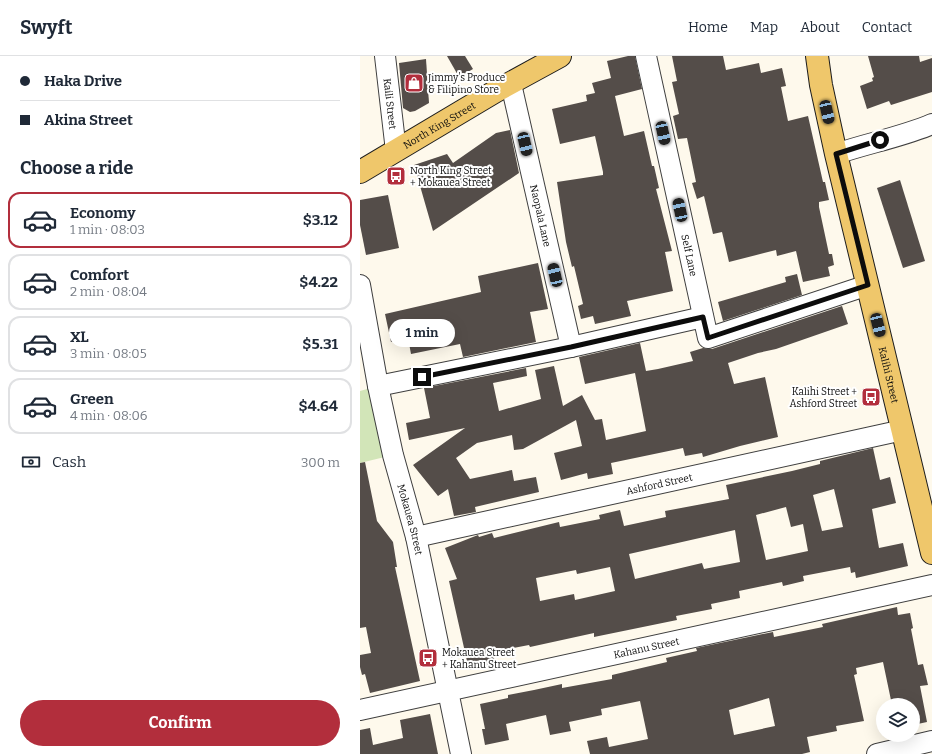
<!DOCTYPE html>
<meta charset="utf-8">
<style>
:root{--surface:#fff;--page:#f6f6f7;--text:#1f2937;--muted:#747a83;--line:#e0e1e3;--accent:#b22e3c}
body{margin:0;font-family:Bitter,serif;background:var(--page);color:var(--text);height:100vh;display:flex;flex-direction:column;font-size:15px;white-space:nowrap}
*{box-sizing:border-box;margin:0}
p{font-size:13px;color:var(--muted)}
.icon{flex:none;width:22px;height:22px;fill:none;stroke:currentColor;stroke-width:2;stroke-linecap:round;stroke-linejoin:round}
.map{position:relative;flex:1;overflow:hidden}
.panel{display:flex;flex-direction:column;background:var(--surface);width:360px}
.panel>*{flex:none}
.top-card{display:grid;align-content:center;height:88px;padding:0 20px;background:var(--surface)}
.fabs{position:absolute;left:516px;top:642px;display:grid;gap:8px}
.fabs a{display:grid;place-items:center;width:44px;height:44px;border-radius:50%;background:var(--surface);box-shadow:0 4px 16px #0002;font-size:20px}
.end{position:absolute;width:18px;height:18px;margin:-9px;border:5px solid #0c0c0c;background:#fff;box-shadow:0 0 0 2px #fff}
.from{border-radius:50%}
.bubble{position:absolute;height:28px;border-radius:14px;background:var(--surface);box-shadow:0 4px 16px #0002;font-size:13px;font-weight:700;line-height:28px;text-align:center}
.car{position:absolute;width:12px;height:24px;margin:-12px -6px;border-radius:5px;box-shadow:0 0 3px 1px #0007;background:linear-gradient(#222 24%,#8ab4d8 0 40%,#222 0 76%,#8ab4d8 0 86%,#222 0)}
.top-card b{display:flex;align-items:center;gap:14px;height:38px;font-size:15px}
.top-card b+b{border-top:1px solid var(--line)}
.top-card i{width:10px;height:10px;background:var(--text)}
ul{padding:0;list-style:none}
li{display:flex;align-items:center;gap:12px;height:56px;margin:0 8px 6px;padding:0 12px;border:2px solid var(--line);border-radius:12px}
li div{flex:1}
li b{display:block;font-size:15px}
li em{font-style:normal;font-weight:700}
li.current{border-color:var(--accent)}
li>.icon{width:36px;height:36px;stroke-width:1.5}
h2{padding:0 20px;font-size:18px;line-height:48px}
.pay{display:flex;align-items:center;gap:10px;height:44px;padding:0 20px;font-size:15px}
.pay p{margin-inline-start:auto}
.cta{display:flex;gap:8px;margin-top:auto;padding:8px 20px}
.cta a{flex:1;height:46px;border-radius:24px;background:var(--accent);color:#fff;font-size:16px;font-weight:700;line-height:46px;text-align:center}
header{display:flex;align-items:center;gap:24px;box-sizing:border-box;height:56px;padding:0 20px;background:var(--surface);border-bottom:1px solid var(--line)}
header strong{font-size:19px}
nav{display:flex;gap:22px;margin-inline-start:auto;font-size:14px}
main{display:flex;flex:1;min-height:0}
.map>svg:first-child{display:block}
.green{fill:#d2e5b8}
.building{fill:#544d49;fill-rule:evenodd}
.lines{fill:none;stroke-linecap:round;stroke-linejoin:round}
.minor-casing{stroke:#3f3f3f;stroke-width:22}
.major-casing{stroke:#1d1d1d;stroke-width:24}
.minor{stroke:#fff;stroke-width:20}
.major{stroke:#efc76b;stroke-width:22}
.route{stroke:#0c0c0c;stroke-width:5}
.labels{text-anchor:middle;stroke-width:4;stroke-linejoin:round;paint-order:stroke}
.poi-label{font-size:10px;fill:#0c0c0c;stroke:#fff;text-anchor:start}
.street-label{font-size:10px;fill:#0c0c0c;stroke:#fff}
</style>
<header>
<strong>Swyft</strong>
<nav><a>Home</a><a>Map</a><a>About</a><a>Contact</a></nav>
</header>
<main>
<section class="panel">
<div class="top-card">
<b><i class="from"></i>Haka Drive</b>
<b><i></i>Akina Street</b>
</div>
<h2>Choose a ride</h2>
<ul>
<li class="current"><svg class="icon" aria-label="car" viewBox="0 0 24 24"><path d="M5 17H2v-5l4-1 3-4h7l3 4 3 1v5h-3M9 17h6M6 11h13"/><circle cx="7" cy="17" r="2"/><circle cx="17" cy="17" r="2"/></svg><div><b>Economy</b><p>1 min · 08:03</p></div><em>$3.12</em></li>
<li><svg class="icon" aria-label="car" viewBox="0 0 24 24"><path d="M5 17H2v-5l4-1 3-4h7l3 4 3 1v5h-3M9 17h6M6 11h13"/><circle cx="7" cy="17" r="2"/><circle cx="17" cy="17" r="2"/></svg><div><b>Comfort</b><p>2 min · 08:04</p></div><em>$4.22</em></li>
<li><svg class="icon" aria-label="car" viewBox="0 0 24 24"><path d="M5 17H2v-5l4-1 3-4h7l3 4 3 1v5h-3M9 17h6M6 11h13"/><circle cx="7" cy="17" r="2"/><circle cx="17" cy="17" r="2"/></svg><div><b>XL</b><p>3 min · 08:05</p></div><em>$5.31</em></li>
<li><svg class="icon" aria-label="car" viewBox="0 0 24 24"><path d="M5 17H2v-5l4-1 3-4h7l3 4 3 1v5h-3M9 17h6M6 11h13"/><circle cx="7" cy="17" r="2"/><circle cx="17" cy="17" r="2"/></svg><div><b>Green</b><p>4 min · 08:06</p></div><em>$4.64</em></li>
</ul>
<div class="pay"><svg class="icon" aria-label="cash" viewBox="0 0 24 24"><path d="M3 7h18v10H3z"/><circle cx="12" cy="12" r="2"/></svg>Cash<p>300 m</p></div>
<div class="cta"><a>Confirm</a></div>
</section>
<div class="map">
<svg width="572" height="698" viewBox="0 0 572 698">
<rect width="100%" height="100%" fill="#fef9ec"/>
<!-- green -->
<path class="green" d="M18,330L33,399L0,407V335Z"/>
<!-- building -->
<g class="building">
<path d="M87,0H105L113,13L99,21Z"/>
<path d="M268,0H275L282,33L255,40L264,80L284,75L292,110H294L299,132L296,133L312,195L305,196L313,235L267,245L271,260L235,268L233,260L221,263L218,250L223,248L214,210L212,211L206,186L197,126L243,119V116L235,80L200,88L192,53L227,45L226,39L235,37L232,27L251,22L247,5Z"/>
<path d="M312,0H363L366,14L399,7L401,17L422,12L426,30L421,31L428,65L448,60L463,126H465L469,144L459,146V151L469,198H472L474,209L468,211L470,220L443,226L436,195L417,200L416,194L369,206L362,176L353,178L344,140L337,143L332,127L336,126L327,82L318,83L313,60L319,58L312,26L317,25Z"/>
<path d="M508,0H559L560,6L572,2V36L531,49L529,45L507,53L500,30L513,25L512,22L514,21Z"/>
<path d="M66,3L69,47L55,55L50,56L43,52L39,7Z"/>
<path d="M150,74L159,117L73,175L54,109L87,98L93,107L136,77Z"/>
<path d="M540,124L565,205L543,212L517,132Z"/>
<path d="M28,139L39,192L6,199L0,169V144Z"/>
<path d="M178,207L188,253L170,256L176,286L103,301L100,288L51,298L48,282L31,286L25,258L121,236L118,220Z"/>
<path d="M437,218L442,239L363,265L358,246L426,226L425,221Z"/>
<path d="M482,250L488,268L416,293L398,297L368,307L374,328L405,321L418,381L380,390L343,401L342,397L325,400L323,392L251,407L253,418L228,423L227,417L201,424L194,397L222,390L216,364L163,393L154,394L152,379L117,387L96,402L110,423L152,414L154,425L176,421L179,436L115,451L116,456L94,460L88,433L78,440L53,409L105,372L49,384L46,367L70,362L64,332L166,312L167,320L133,327L139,355L181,343L175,314L194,310L203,350L222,339L235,364L242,363L246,384L286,375L275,317L225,328L219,301L280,287L286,315L298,313L333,305L330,296L343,292L352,293Z"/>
<path d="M513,392L520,424L530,421L536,447L512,453L519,492L543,487L548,510L496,522L495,516L491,517L490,511L443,520L444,525L423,530L422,526L379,535L380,542L351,548L352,553L316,560L317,564L234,581V577L170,591L169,589L133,596L135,608L109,614L89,525L97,523L85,492L118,479L119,481L132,477L134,482L199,466L200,471L240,463L239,459L260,454L264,470L306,461L305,455L369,443L366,429L432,415L460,408V405ZM474,433L483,471L462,475L453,439ZM426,451L431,471L443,468L448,495L406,504L396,459ZM375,474L380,506L344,513L342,507L275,523L269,498ZM250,511L255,535L215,544L214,538L180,545L176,522L216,514L217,518Z"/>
<path d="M5,406L17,465L33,486L37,511H35L60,625L10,637L5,618L2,619L0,611V599L11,597L6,571L0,572V407Z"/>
<path d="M537,551L538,559L550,557L553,572L551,573L558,609L563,608L568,629L560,630L567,666L553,669V649H532L523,606L496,612L497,618L494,619L504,665L476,670L477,675L447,681L450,696L442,698H230L227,685L247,681L249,691L288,683L280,645L241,653L242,659L209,666L211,675L190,679L186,659L146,668L149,684L125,689L122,673H125L120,648L148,642V639L174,634L202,628V632L252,623V619L307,606L306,602L337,595L336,592L413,576L414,581L463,571L462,568ZM409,642L415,670L374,679L369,654Z"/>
<path d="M70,658L78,698H0V674L10,672L13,689L43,682L40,664Z"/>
</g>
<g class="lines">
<!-- minor casing -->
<g class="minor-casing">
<g id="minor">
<path id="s1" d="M25,0L36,95"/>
<path id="s2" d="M286,0L348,282L508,229"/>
<path id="s3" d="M151,28L211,291"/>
<path d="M476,98C508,87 542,81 572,68"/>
<path id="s4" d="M0,229L18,330L33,399L56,481L101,698"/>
<path d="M18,330L211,291L343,261"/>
<path id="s5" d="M56,481L543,374"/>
<path id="s6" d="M0,654L572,529"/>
<path d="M517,698L572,685"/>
</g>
</g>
<!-- major casing -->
<g class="major-casing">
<g id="major">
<path id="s7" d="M457,0L461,29L476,98L572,497"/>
<path id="s8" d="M0,116L136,35L200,0"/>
</g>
</g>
<!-- minor -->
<use href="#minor" class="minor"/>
<!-- major -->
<use href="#major" class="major"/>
</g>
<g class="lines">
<!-- route -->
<path class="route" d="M62,321L211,291L343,261L348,282L508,229L476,98L520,84"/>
</g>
<!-- icons -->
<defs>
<g id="shop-square" transform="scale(1)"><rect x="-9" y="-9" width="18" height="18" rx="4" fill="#b22e3c" stroke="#fff"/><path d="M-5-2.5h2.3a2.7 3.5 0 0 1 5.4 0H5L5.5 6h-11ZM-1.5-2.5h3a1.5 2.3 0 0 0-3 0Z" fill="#fff"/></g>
<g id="bus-square" transform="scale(1)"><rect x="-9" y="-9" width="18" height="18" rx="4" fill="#b22e3c" stroke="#fff"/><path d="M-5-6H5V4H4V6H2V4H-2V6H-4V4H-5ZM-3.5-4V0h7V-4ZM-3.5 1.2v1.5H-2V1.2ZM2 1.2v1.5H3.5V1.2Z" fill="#fff"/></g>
</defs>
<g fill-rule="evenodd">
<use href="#shop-square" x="54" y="27"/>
<use href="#bus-square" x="36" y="120"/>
<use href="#bus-square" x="511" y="341"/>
<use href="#bus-square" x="68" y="602"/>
</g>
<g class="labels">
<!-- poi labels -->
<g class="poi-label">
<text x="68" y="25">Jimmy's Produce<tspan x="68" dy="12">&amp; Filipino Store</tspan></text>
<text x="50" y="118">North King Street<tspan x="50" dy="12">+ Mokauea Street</tspan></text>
<text x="497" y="339" text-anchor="end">Kalihi Street +<tspan x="497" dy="12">Ashford Street</tspan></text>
<text x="82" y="600">Mokauea Street<tspan x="82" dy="12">+ Kahanu Street</tspan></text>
</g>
<!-- street labels -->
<g class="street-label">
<text dy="4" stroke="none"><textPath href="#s1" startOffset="48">Kaili Street</textPath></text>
<text dy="4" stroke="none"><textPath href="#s8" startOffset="92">North King Street</textPath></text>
<text dy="4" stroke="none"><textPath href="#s3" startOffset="135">Naopala Lane</textPath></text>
<text dy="4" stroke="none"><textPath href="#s2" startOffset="204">Self Lane</textPath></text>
<text dy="4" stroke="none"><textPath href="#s7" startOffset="327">Kalihi Street</textPath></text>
<text dy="4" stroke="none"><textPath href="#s5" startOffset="249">Ashford Street</textPath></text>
<text dy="4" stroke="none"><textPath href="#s4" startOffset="240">Mokauea Street</textPath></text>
<text dy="4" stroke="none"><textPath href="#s6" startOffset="293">Kahanu Street</textPath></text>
</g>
</g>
</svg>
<div class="fabs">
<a><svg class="icon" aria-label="layers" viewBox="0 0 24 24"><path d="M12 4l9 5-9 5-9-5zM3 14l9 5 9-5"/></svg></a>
</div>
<i class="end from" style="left:520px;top:84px"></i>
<i class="end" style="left:62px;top:321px"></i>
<div class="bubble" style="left:29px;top:263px;width:66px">1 min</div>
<i class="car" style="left:467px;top:56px;rotate:167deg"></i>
<i class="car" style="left:303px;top:77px;rotate:168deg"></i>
<i class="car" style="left:165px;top:88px;rotate:167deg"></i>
<i class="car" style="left:320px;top:154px;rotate:348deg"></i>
<i class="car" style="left:195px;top:219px;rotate:347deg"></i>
<i class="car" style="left:518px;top:269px;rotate:166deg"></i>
</div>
</main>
